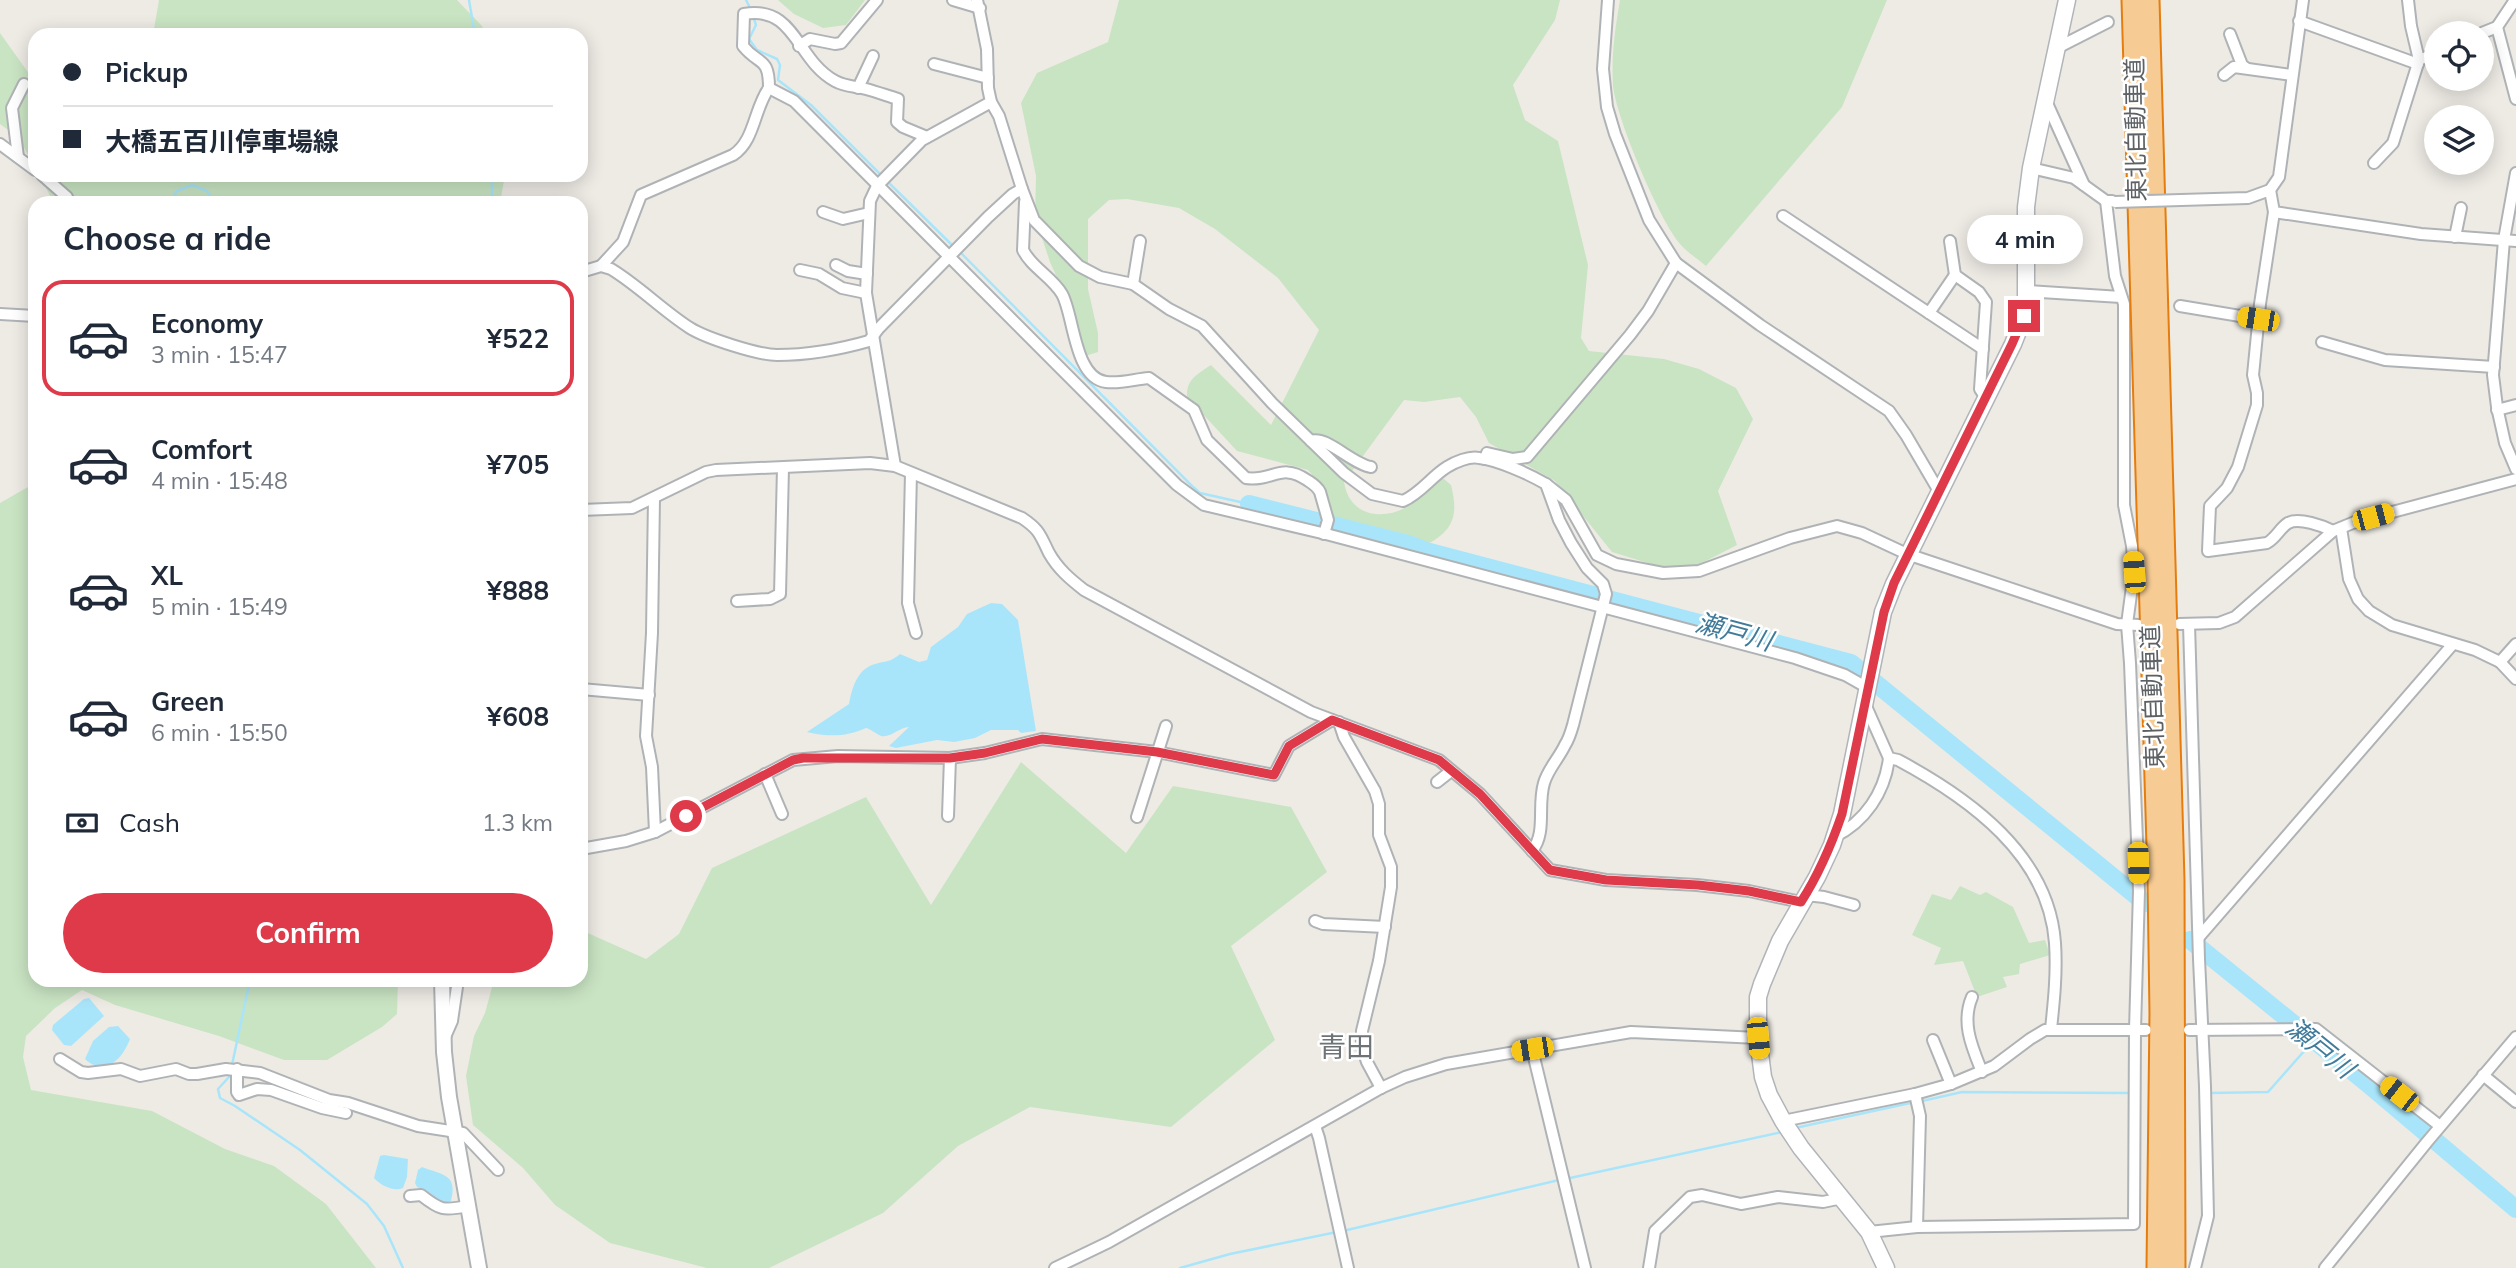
<!DOCTYPE html>
<meta charset="utf-8">
<style>
:root{--surface:#fff;--page:#f2f2f3;--text:#1f2937;--muted:#747a83;--line:#e0e1e3;--accent:#df3a4a}
body{margin:0;font-family:Mulish,"Noto Sans JP",sans-serif;background:var(--page);color:var(--text);height:100vh;display:flex;flex-direction:column;font-size:26px;white-space:nowrap}
*{box-sizing:border-box;margin:0}
p{font-size:23px;color:var(--muted)}
.icon{flex:none;width:38px;height:38px;fill:none;stroke:currentColor;stroke-width:2;stroke-linecap:round;stroke-linejoin:round}
.map{position:relative;flex:1;overflow:hidden}
.details{position:absolute;left:28px;top:196px;width:560px;height:791px;display:flex;flex-direction:column;background:var(--surface);border-radius:21px;box-shadow:0 4px 18px #0003}
.details>*{flex:none}
.guide{position:absolute;left:28px;top:28px;width:560px;height:154px;border-radius:21px;box-shadow:0 4px 18px #0003;display:grid;align-content:center;height:154px;padding:0 35px;background:var(--surface)}
.fabs{position:absolute;left:2424px;top:21px;display:grid;gap:14px}
.fabs a{display:grid;place-items:center;width:70px;height:70px;border-radius:50%;background:var(--surface);box-shadow:0 4px 18px #0003;font-size:35px}
.end{position:absolute;width:32px;height:32px;margin:-16px;border:9px solid #df3a4a;background:#fff;box-shadow:0 0 0 4px #fff}
.from{border-radius:50%}
.bubble{position:absolute;height:49px;border-radius:24px;background:var(--surface);box-shadow:0 4px 18px #0003;font-size:23px;font-weight:700;line-height:49px;text-align:center}
.car{position:absolute;width:21px;height:42px;margin:-21px -10px;border-radius:9px;box-shadow:0 0 5px 2px #0007;background:linear-gradient(#f5c518 24%,#345 0 40%,#f5c518 0 76%,#345 0 86%,#f5c518 0)}
.guide b{display:flex;align-items:center;gap:24px;height:66px;font-size:26px}
.guide b+b{border-top:2px solid var(--line)}
.guide i{width:18px;height:18px;background:var(--text)}
ul{padding:0;list-style:none}
li{display:flex;align-items:center;gap:21px;height:116px;margin:0 14px 10px;padding:0 21px;border:4px solid transparent;border-radius:21px}
li div{flex:1}
li b{display:block;font-size:26px}
li em{font-style:normal;font-weight:700}
li.active{border-color:var(--accent)}
li>.icon{width:63px;height:63px;stroke-width:1.5}
h2{padding:0 35px;font-size:32px;line-height:84px}
.pay{display:flex;align-items:center;gap:18px;height:77px;padding:0 35px;font-size:26px}
.pay p{margin-inline-start:auto}
.cta{display:flex;gap:14px;margin-top:auto;padding:14px 35px}
.cta a{flex:1;height:80px;border-radius:42px;background:var(--accent);color:#fff;font-size:28px;font-weight:700;line-height:80px;text-align:center}
.map>svg:first-child{display:block}
.green{fill:#c9e4c3}
.water{fill:#a9e5fa}
.lines{fill:none;stroke-linecap:round;stroke-linejoin:round}
.stream{stroke:#a9e5fa;stroke-width:2.5}
.river{stroke:#a9e5fa;stroke-width:18}
.minor-casing{stroke:#b0b3b6;stroke-width:14}
.tertiary-casing{stroke:#b0b3b6;stroke-width:18}
.secondary-casing{stroke:#b1b5b9;stroke-width:19}
.motorway-casing{stroke:#e57d0e;stroke-width:23}
.minor{stroke:#fff;stroke-width:10}
.tertiary{stroke:#fff;stroke-width:14}
.secondary{stroke:#fff;stroke-width:16}
.motorway{stroke:#f7cc94;stroke-width:19}
.minor-bridge-casing{stroke:#b0b3b6;stroke-width:14;stroke-linecap:butt}
.minor-bridge{stroke:#fff;stroke-width:10}
.route{stroke:#df3a4a;stroke-width:9}
.labels{text-anchor:middle;stroke-width:5;stroke-linejoin:round;paint-order:stroke}
.street-label{font-size:24px;fill:#5d6164;stroke:#fff}
.water-label{font-size:26px;font-style:italic;fill:#417b9a;stroke:#fff}
.quarter-label{font-size:28px;fill:#6e7476;stroke:#fff}
</style>
<div class="map">
<svg width="2516" height="1268" viewBox="0 0 2516 1268">
<rect width="100%" height="100%" fill="#eeebe5"/>
<!-- green -->
<g class="green">
<path d="M159,0H457L482,26L485,35H153Z"/>
<path d="M778,0H865L846,25L823,28L794,14Z"/>
<path d="M1119,0H1560L1555,20L1513,85L1525,120L1558,141L1588,265L1581,338L1589,351L1664,359L1699,369L1736,388L1753,419L1718,491L1737,545L1698,565L1684,567L1664,568L1612,552L1555,481L1489,443L1476,417L1460,397L1424,402L1404,400L1344,482C1350,521 1392,522 1418,499C1425,493 1430,485 1438,479H1444L1451,485C1459,516 1453,531 1426,545L1335,520L1326,490L1308,470L1237,451L1187,397C1186,379 1198,374 1211,365L1271,425L1319,330L1278,278L1215,229L1179,208L1127,199L1109,200L1088,219V289L1098,333V352L1085,356L1068,302L1050,262L1035,217L1036,176L1021,103L1037,73L1108,42Z"/>
<path d="M1620,0H1887L1842,107L1706,266C1698,259 1688,253 1681,245C1660,223 1616,117 1613,86C1611,57 1615,29 1620,0Z"/>
<path d="M0,33L35,82V168L19,138L0,124Z"/>
<path d="M39,175H505L500,203H54Z"/>
<path d="M35,483V980H398L397,1014L382,1027L327,1060H284L219,1036L115,1005L82,990L55,1008L26,1036L23,1057L31,1090L152,1111L225,1149L274,1166L326,1204L376,1268H0V503Z"/>
<path d="M1021,762L1126,853L1173,786L1291,807L1327,872L1231,946L1275,1040L1171,1127L1030,1107L958,1146L883,1213L769,1268H707L610,1243L555,1205L523,1168L473,1125L466,1076L474,1036L485,1013L494,980H581V930L646,959L679,934L712,868L866,797L931,905Z"/>
<path d="M1960,886L1980,895L1986,892L2013,907L2029,943L2045,940L2050,955L2020,964L2019,974L2003,977L2007,987L1977,997L1963,961L1934,965L1941,948L1912,935L1932,894L1951,900Z"/>
</g>
<!-- water -->
<g class="water">
<path d="M991,603L1002,604L1018,620L1036,731L1021,733L1018,730H991L975,738L954,742L937,740L896,748L889,746L909,727C899,727 892,738 881,736C876,734 871,729 866,728C847,737 827,737 807,732L849,704C852,688 857,669 875,664C885,661 891,662 900,654L919,662L927,660L931,647L958,627L967,614Z"/>
<path d="M89,998L104,1016L71,1046L64,1045L52,1030L53,1025L84,999Z"/>
<path d="M118,1026L130,1039C123,1058 105,1078 85,1059L93,1041L109,1027Z"/>
<path d="M384,1155L408,1159L407,1177L403,1188C393,1192 380,1185 374,1178L380,1156Z"/>
<path d="M422,1167C443,1175 458,1174 451,1201C436,1207 430,1191 417,1187L415,1183L418,1170Z"/>
</g>
<g class="lines">
<!-- stream -->
<g class="stream">
<path d="M469,0L475,35"/>
<path d="M746,0L751,10"/>
<path d="M753,16L756,25L749,39L757,50L777,59L780,65L778,80L811,105L883,177"/>
<path d="M492,175V203"/>
<path d="M888,182L953,246"/>
<path d="M169,203L177,191L192,185L207,191L214,203"/>
<path d="M958,250L1192,486L1200,493L1249,504"/>
<path d="M232,1065L250,980"/>
<path d="M231,1071L229,1077L218,1089L220,1098L235,1106L300,1150L367,1204L384,1226L403,1268"/>
<path d="M2211,1093L2268,1092L2313,1041"/>
<path d="M1922,1101L1962,1092L2128,1093"/>
<path d="M1795,1128L1915,1102"/>
<path d="M1570,1178L1782,1132"/>
<path d="M1343,1231L1559,1180"/>
<path d="M1180,1268L1230,1254L1337,1232"/>
</g>
<!-- river -->
<g class="river">
<path d="M1249,504L1408,544L1426,551L1851,663L2145,903"/>
<path d="M2190,940L2368,1084L2516,1209"/>
</g>
<!-- minor casing -->
<g class="minor-casing">
<g id="minor">
<path d="M953,0L980,8"/>
<path d="M1608,0L1603,69L1607,107L1615,134L1649,220L1676,263"/>
<path d="M2408,0L2411,26L2419,60"/>
<path d="M2515,0L2497,27L2516,99"/>
<path d="M2299,21L2418,64"/>
<path d="M2482,33L2497,27"/>
<path d="M2230,34L2242,65L2246,68"/>
<path d="M799,46L810,39L835,44L841,43L877,0"/>
<path d="M2055,49L2108,22"/>
<path d="M934,64L988,78"/>
<path d="M2224,75L2234,67L2292,75"/>
<path d="M769,88L794,101L1177,485L1204,505L1326,534L1795,658L1845,675L1868,688"/>
<path d="M858,88L873,56"/>
<path d="M2046,101L2084,185"/>
<path d="M0,144L35,170"/>
<path d="M18,157L12,108L24,84"/>
<path d="M2374,163L2393,143L2419,60L2436,53"/>
<path d="M2031,168L2074,178L2106,201H2112"/>
<path d="M2516,173L2504,240L2493,375L2497,407L2505,443L2516,469"/>
<path d="M42,175L67,197L69,203"/>
<path d="M1022,189L1034,220L1079,266L1100,277L1133,284L1169,309L1202,326L1272,403L1344,473L1372,494L1403,501C1421,493 1431,477 1447,467C1455,462 1469,456 1479,458C1498,460 1529,474 1546,484L1559,520L1571,543L1587,568L1603,584L1606,594L1573,725C1571,732 1569,739 1565,745C1559,758 1548,769 1544,783C1537,806 1547,832 1532,851"/>
<path d="M2270,190L2274,212L2421,234L2516,241"/>
<path d="M2181,200L2248,198L2270,190L2279,177L2303,0"/>
<path d="M1025,202L1023,250C1031,267 1052,277 1062,294C1074,315 1074,378 1106,382C1120,384 1135,379 1149,378L1194,410L1207,440L1246,478C1272,482 1281,462 1307,480C1313,484 1317,486 1320,492L1328,520L1324,534"/>
<path d="M823,212L843,219L869,213"/>
<path d="M2274,212L2260,304L2253,375L2257,393V405L2238,467L2227,488L2210,506L2208,551L2267,543C2276,538 2280,528 2288,523C2299,517 2323,526 2333,531"/>
<path d="M1783,216L1983,349"/>
<path d="M2455,237L2461,208"/>
<path d="M1950,241L1955,275L1979,292L1986,302L1980,389L1986,398"/>
<path d="M836,265L848,271L867,274"/>
<path d="M601,266L623,242L641,195L733,155C755,141 754,108 769,88C769,56 759,66 743,46L744,14C796,5 796,60 835,81C846,87 855,86 866,89C877,92 888,96 898,99L897,122L903,127L927,137"/>
<path d="M800,270L819,274L842,288L866,293"/>
<path d="M581,272L601,266L611,269C639,286 662,310 690,328C706,338 758,355 777,355C807,355 841,349 869,341L879,328L988,217L1013,194L1022,189L999,116L991,102"/>
<path d="M1133,284L1140,241"/>
<path d="M2026,291L2121,297"/>
<path d="M2180,306L2258,319"/>
<path d="M1929,313L1955,275"/>
<path d="M0,314L35,316"/>
<path d="M2322,342L2385,360L2494,367"/>
<path d="M2497,410L2516,405"/>
<path d="M1311,441C1326,435 1352,464 1371,467"/>
<path d="M1485,459L1487,453L1513,459L1527,457L1630,335L1648,311L1676,263L1760,325L1889,411L1906,435L1940,493"/>
<path d="M895,466L866,293L870,201L877,186L922,140L991,102L988,88L987,49L977,0"/>
<path d="M911,473L908,603L916,633"/>
<path d="M1546,484L1566,500L1597,555L1616,564L1663,573L1699,571L1790,538L1837,526L1862,533L1907,554L2117,624L2139,625"/>
<path d="M654,498L652,633L646,736L652,767L655,832"/>
<path d="M581,510L632,508L706,472L716,470L870,463L895,466L1022,518C1040,530 1040,535 1049,553C1058,569 1070,579 1084,590L1311,712L1439,760L1480,794L1550,870L1606,880L1697,885L1749,891L1801,902"/>
<path d="M2341,528L2349,579L2358,599L2369,611L2392,625L2475,650L2500,662L2516,679"/>
<path d="M737,601L770,599L780,594L783,468"/>
<path d="M2179,624L2219,623L2235,617L2333,531L2355,522L2516,479"/>
<path d="M2189,624L2199,959L2205,1086L2208,1216L2195,1268"/>
<path d="M2500,662L2516,644"/>
<path d="M581,689L649,695"/>
<path d="M1865,704L1889,758L1898,760C1969,798 2049,855 2055,943C2057,972 2054,1001 2051,1029"/>
<path d="M1339,722L1344,737L1375,791L1379,804V835L1391,867V887L1379,961L1362,1031V1047L1367,1062L1381,1088"/>
<path d="M765,774L782,814"/>
<path d="M1437,782L1451,771"/>
<path d="M948,816L950,758"/>
<path d="M1137,817L1166,726"/>
<path d="M1834,837C1865,822 1885,792 1889,758"/>
<path d="M581,849L626,841L655,832L793,760L838,756L950,758L985,753L1042,739L1157,752L1274,775L1289,746L1332,720"/>
<path d="M1806,895L1824,897L1854,905"/>
<path d="M1315,921L1323,924L1385,927"/>
<path d="M2199,937L2453,644"/>
<path d="M1972,997C1961,1023 1972,1047 1982,1072"/>
<path d="M2189,1030L2316,1029L2440,1126"/>
<path d="M445,1037L452,1021L458,980"/>
<path d="M1933,1040L1951,1084"/>
<path d="M1532,1049L1585,1268"/>
<path d="M60,1059L81,1072L88,1073L121,1069L140,1076L176,1069L189,1074H197L226,1069L260,1073L329,1100L348,1103L418,1126L463,1133L498,1170"/>
<path d="M237,1069V1092L239,1095L257,1089L271,1090L322,1108L346,1113"/>
<path d="M2483,1075L2516,1102"/>
<path d="M1915,1094L1920,1116L1917,1227"/>
<path d="M1783,1121L1915,1094L1951,1084L1994,1066L2030,1039L2045,1030H2146"/>
<path d="M1315,1126L1319,1138L1348,1268"/>
<path d="M410,1196L421,1195C440,1210 443,1211 468,1206"/>
<path d="M1869,1232L1917,1227L2134,1224L2135,1030L2139,891L2130,663L2127,624L2134,572L2132,546L2124,505V304L2115,276L2106,201"/>
<path d="M1055,1268L1109,1242L1381,1088L1405,1077L1446,1064L1631,1032L1758,1038"/>
<path d="M1649,1268L1655,1231L1690,1197L1702,1195L1741,1204L1778,1197L1823,1202L1842,1198"/>
<path d="M2325,1268L2427,1142L2516,1037"/>
</g>
</g>
<!-- tertiary casing -->
<g class="tertiary-casing">
<path id="tertiary" d="M442,980L444,1052L449,1097L479,1268"/>
</g>
<!-- secondary casing -->
<g class="secondary-casing">
<path id="secondary" d="M1886,1268L1869,1232L1801,1148L1783,1121L1769,1095L1763,1077L1758,1038V997L1762,984L1780,941L1817,877L1832,845L1842,814L1883,612L1894,584L2013,344L2024,316L2026,301V207L2031,168L2067,0"/>
</g>
<!-- motorway casing -->
<g class="motorway-casing">
<g id="motorway">
<path d="M2132,0L2158,880L2160,1013L2157,1268"/>
<path d="M2149,0L2174,880L2175,1268"/>
</g>
</g>
<!-- minor -->
<use href="#minor" class="minor"/>
<!-- tertiary -->
<use href="#tertiary" class="tertiary"/>
<!-- secondary -->
<use href="#secondary" class="secondary"/>
<!-- motorway -->
<use href="#motorway" class="motorway"/>
<!-- minor-bridge casing -->
<g class="minor-bridge-casing">
<path id="minor-bridge" d="M2115,202L2181,200"/>
</g>
<!-- minor-bridge -->
<use href="#minor-bridge" class="minor-bridge"/>
</g>
<g class="lines">
<!-- route -->
<path class="route" d="M686,816L793,760L803,758H950L985,753L1042,739L1157,752L1274,775L1289,746L1332,720L1439,760L1480,794L1550,870L1606,880L1698,885L1749,891L1801,902C1819,874 1831,846 1842,814L1884,612L1894,583L2012,344L2024,316"/>
</g>
<g class="labels">
<!-- street labels -->
<g class="street-label">
<text transform="translate(2136 130) rotate(-91)" y="8">東北自動車道</text>
<text transform="translate(2153 697) rotate(-92)" y="8">東北自動車道</text>
</g>
<!-- water labels -->
<g class="water-label">
<text transform="translate(1734 632) rotate(15)" y="9">瀬戸川</text>
<text transform="translate(2320 1048) rotate(39)" y="9">瀬戸川</text>
</g>
<!-- quarter labels -->
<g class="quarter-label">
<text x="1346" y="1057">青田</text>
</g>
</g>
</svg>
<div class="fabs">
<a><svg class="icon" aria-label="locate" viewBox="0 0 24 24"><circle cx="12" cy="12" r="6"/><path d="M12 2v4M12 18v4M2 12h4M18 12h4"/></svg></a>
<a><svg class="icon" aria-label="layers" viewBox="0 0 24 24"><path d="M12 4l9 5-9 5-9-5zM3 14l9 5 9-5"/></svg></a>
</div>
<i class="end from" style="left:686px;top:816px"></i>
<i class="end" style="left:2024px;top:316px"></i>
<div class="bubble" style="left:1967px;top:215px;width:116px">4 min</div>
<i class="car" style="left:2258px;top:319px;rotate:279deg"></i>
<i class="car" style="left:2373px;top:517px;rotate:75deg"></i>
<i class="car" style="left:2134px;top:572px;rotate:356deg"></i>
<i class="car" style="left:2138px;top:863px;rotate:178deg"></i>
<i class="car" style="left:1758px;top:1038px;rotate:175deg"></i>
<i class="car" style="left:1532px;top:1049px;rotate:261deg"></i>
<i class="car" style="left:2399px;top:1094px;rotate:308deg"></i>
<div class="guide">
<b><i class="from"></i>Pickup</b>
<b><i></i>大橋五百川停車場線</b>
</div>
<section class="details">
<h2>Choose a ride</h2>
<ul>
<li class="active"><svg class="icon" aria-label="car" viewBox="0 0 24 24"><path d="M5 17H2v-5l4-1 3-4h7l3 4 3 1v5h-3M9 17h6M6 11h13"/><circle cx="7" cy="17" r="2"/><circle cx="17" cy="17" r="2"/></svg><div><b>Economy</b><p>3 min · 15:47</p></div><em>¥522</em></li>
<li><svg class="icon" aria-label="car" viewBox="0 0 24 24"><path d="M5 17H2v-5l4-1 3-4h7l3 4 3 1v5h-3M9 17h6M6 11h13"/><circle cx="7" cy="17" r="2"/><circle cx="17" cy="17" r="2"/></svg><div><b>Comfort</b><p>4 min · 15:48</p></div><em>¥705</em></li>
<li><svg class="icon" aria-label="car" viewBox="0 0 24 24"><path d="M5 17H2v-5l4-1 3-4h7l3 4 3 1v5h-3M9 17h6M6 11h13"/><circle cx="7" cy="17" r="2"/><circle cx="17" cy="17" r="2"/></svg><div><b>XL</b><p>5 min · 15:49</p></div><em>¥888</em></li>
<li><svg class="icon" aria-label="car" viewBox="0 0 24 24"><path d="M5 17H2v-5l4-1 3-4h7l3 4 3 1v5h-3M9 17h6M6 11h13"/><circle cx="7" cy="17" r="2"/><circle cx="17" cy="17" r="2"/></svg><div><b>Green</b><p>6 min · 15:50</p></div><em>¥608</em></li>
</ul>
<div class="pay"><svg class="icon" aria-label="cash" viewBox="0 0 24 24"><path d="M3 7h18v10H3z"/><circle cx="12" cy="12" r="2"/></svg>Cash<p>1.3 km</p></div>
<div class="cta"><a>Confirm</a></div>
</section>
</div>
